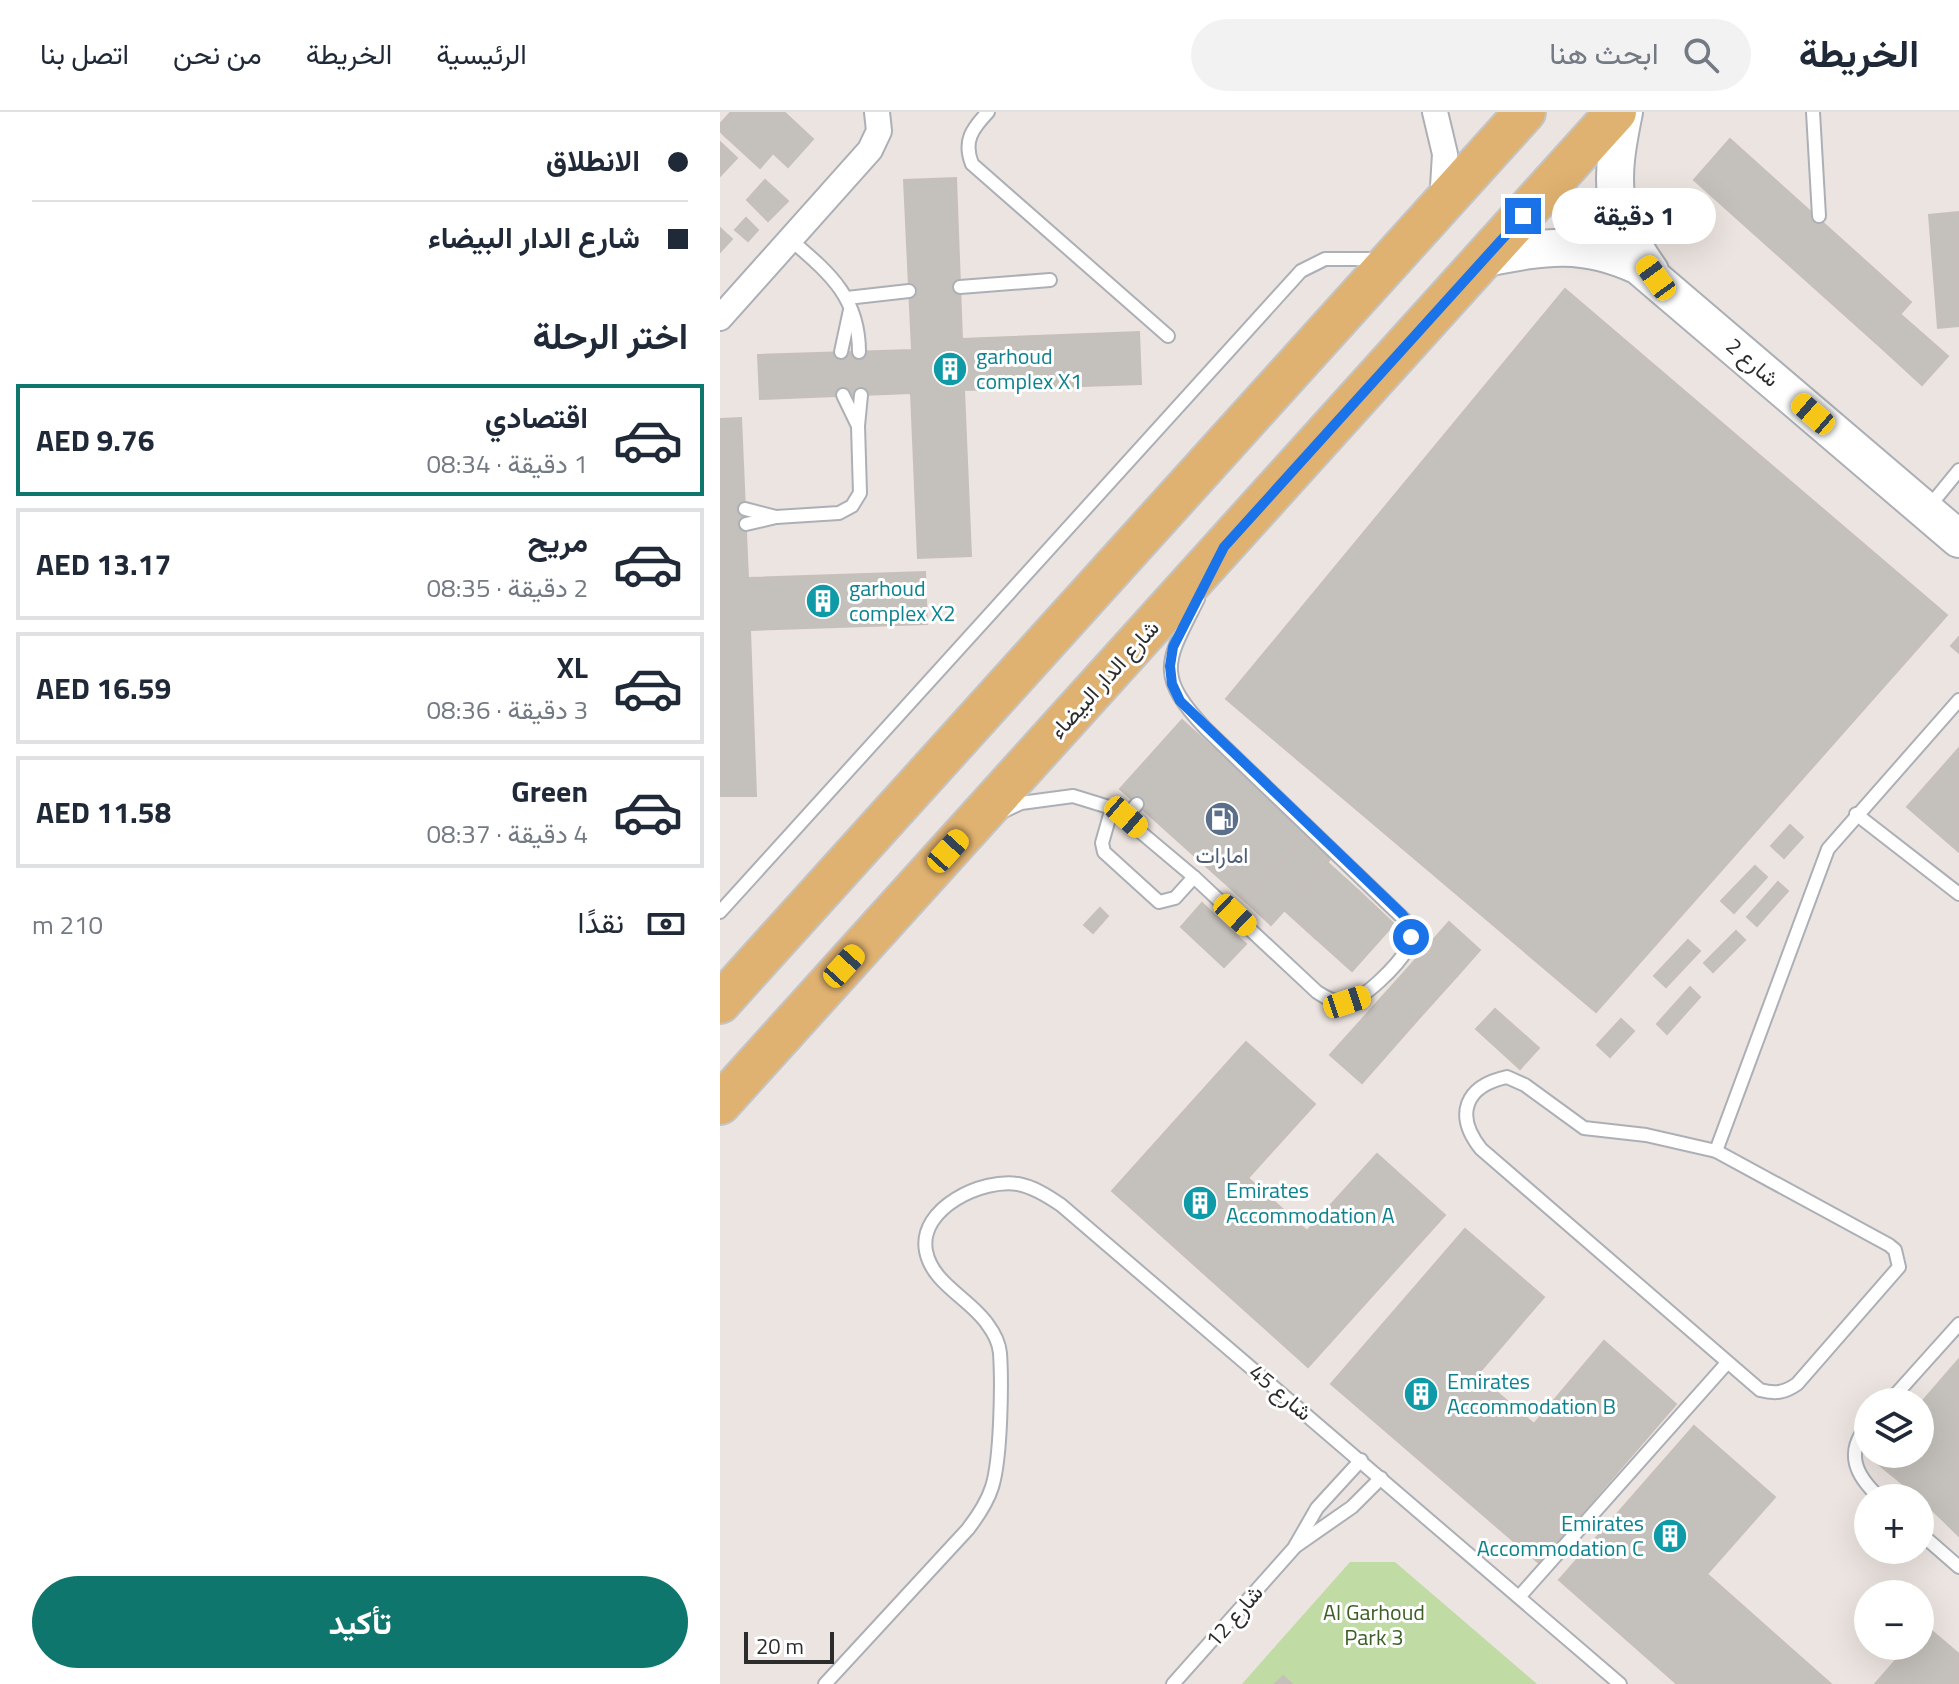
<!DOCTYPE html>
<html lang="ar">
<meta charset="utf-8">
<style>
:root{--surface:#fff;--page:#f2f2f3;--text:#1f2937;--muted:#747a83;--line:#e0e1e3;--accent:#0f766e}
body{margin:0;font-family:"Titillium Web",Vazirmatn,sans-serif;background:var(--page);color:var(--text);direction:rtl;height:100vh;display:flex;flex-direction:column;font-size:30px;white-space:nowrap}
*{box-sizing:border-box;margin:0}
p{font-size:26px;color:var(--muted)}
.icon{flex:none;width:44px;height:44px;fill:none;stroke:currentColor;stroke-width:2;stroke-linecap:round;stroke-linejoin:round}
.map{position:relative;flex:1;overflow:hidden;direction:ltr}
.drawer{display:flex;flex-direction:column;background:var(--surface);width:720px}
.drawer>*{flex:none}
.top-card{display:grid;align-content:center;height:176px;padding:0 32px;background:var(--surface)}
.buttons{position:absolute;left:1134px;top:1276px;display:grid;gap:16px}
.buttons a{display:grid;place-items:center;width:80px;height:80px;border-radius:50%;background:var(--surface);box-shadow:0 8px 32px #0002;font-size:40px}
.scale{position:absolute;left:24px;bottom:20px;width:90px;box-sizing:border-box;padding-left:8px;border:4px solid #2c2c2c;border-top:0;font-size:22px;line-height:28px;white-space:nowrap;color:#2c2c2c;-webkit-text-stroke:6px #fff;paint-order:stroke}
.end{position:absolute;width:36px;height:36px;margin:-18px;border:10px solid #1a73e8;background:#fff;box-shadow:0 0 0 4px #fff}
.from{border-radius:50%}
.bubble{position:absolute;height:56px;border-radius:28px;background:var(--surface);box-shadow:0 8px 32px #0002;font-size:26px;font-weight:700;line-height:56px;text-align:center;direction:rtl}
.car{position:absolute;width:24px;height:48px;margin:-24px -12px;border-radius:10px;box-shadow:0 0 6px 2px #0007;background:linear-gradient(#f5c518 24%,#345 0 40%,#f5c518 0 76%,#345 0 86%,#f5c518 0)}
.top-card b{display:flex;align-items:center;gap:28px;height:76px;font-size:30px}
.top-card b+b{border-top:2px solid var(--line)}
.top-card i{width:20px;height:20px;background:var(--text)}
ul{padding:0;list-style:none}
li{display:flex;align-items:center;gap:24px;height:112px;margin:0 16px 12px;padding:0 16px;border:4px solid var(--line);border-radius:0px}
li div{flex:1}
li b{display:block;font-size:30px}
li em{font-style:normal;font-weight:700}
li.on{border-color:var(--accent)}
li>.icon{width:72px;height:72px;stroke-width:1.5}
h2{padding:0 32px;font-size:36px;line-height:96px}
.pay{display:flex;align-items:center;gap:20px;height:88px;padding:0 32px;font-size:30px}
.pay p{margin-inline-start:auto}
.button{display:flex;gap:16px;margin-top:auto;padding:16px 32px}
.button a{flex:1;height:92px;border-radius:48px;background:var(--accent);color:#fff;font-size:32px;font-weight:700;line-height:92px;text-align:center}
header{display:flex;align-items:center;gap:48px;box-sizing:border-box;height:112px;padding:0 40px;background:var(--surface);border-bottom:2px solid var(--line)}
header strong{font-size:38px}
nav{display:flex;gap:44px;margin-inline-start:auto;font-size:28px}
.search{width:560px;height:72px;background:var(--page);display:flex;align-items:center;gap:20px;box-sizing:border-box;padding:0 28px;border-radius:44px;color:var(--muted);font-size:30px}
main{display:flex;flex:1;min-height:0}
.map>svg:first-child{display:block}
.green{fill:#c0dba4}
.building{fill:#c4c0bb;stroke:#c7c0ba;stroke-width:2}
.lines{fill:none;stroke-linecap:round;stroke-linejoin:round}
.lane-casing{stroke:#acb0b6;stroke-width:16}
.street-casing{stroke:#acb0b6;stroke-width:28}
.secondary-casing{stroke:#acb0b6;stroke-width:40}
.primary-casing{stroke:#c4c4c4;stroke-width:44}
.lane{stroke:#fff;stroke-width:12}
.street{stroke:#fff;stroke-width:24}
.secondary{stroke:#fff;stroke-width:36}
.primary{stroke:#e0b271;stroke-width:40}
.route{stroke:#1a73e8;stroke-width:10}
.labels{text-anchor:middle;stroke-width:6;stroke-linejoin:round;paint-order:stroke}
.culture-label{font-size:22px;fill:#0d838f;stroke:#fff;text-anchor:start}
.street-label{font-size:22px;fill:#2c2c2c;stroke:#fff}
.service-label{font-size:22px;fill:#4e5e75;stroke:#fff}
.park-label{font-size:22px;fill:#3c6024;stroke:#fff}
</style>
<header>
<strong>الخريطة</strong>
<div class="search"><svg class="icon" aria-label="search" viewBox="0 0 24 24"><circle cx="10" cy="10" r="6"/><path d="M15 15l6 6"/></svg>ابحث هنا</div>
<nav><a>الرئيسية</a><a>الخريطة</a><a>من نحن</a><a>اتصل بنا</a></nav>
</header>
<main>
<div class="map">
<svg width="1239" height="1572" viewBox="0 0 1239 1572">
<rect width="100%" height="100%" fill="#ece4e0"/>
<!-- green -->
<path class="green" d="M630,1450H675L817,1572H522Z"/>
<!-- building -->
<g class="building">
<path d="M11,0H29L6,25L0,19V12Z"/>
<path d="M29,0H64L93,27L68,55L53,41L40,56L6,25Z"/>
<path d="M1010,27L1191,190L1155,230L974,68Z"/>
<path d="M0,30L17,46L0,64Z"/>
<path d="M236,66L242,227L419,220L421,272L244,278L251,444L198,446L191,281L40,287L38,243L192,238L184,68Z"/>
<path d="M45,68L68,89L48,109L27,88Z"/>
<path d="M1239,100V214L1218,216L1209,103Z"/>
<path d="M26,106L38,118L28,129L15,118Z"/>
<path d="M0,116L12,127L0,140Z"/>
<path d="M845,177L1227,503L876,900L506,587Z"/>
<path d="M1180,202L1228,244L1202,273L1155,230Z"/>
<path d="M21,306L28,466L205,460L207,512L30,518L36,684H0V307Z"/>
<path d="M1239,525V541L1231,534Z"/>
<path d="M462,608L587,721L526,790L400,677Z"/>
<path d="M1239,636V740L1187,695Z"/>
<path d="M1070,713L1083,725L1064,746L1051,734Z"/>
<path d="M587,721L613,744L551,813L526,790Z"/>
<path d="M607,750L639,779L595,826L564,798Z"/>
<path d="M1035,754L1047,765L1014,801L1001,789Z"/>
<path d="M1058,770L1068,779L1037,814L1027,805Z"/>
<path d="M639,779L674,812L632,859L595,826Z"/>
<path d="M482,791L526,832L504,855L461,815Z"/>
<path d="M380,796L388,804L373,821L364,813Z"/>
<path d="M729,810L760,838L737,864L706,836Z"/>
<path d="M1016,819L1025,828L993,860L984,851Z"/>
<path d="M968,828L980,839L946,875L934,864Z"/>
<path d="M706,836L737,864L693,913L662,885Z"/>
<path d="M970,875L980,885L947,922L937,912Z"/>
<path d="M662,885L693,913L642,971L610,943Z"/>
<path d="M775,897L819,936L800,957L756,917Z"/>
<path d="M901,907L914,919L890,945L877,933Z"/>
<path d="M526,930L595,992L528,1066L587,1119L657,1042L725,1103L588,1255L392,1079Z"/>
<path d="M745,1117L824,1185L757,1263L814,1312L884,1229L956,1292L819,1451L611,1272Z"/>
<path d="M1239,1247V1424L1200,1386L1152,1347L1156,1342H1200V1292Z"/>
<path d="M974,1314L1055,1385L987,1462L1111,1572H957L839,1468Z"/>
<path d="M1206,1514L1239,1542V1572H1155L1188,1534H1200V1521Z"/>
<path d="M563,1564L572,1572H555Z"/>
</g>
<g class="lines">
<!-- lane casing -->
<g class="lane-casing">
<g id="lane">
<path d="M268,0C252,17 243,29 252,52L448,224"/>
<path d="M1093,0L1099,104"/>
<path d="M71,128C109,161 139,185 139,240"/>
<path d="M240,175L330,168"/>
<path d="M127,186L189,179"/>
<path d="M121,240L130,198"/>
<path d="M123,283L138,314"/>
<path d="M1208,396L1239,358"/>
<path d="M25,397L56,405"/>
<path d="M26,412L56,405L119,401L132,394L140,381L138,314L141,283"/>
<path d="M392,696L382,731L384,740L439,790L455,786L474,765"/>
<path d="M284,699L301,691L353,684L392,696L474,765L597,880C606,886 615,891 626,890C644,888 678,853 687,837C692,828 690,821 689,812L486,617C434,562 447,549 478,487"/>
<path d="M1136,702L1239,782"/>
<path d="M406,705L417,692"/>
<path d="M0,800L581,159L605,147H660"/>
<path d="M787,965L805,973L864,1016L926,1023L996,1039L1169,1133L1175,1138L1179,1155L1077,1272C1064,1281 1055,1282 1040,1278L761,1037C734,1003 745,974 787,965Z"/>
<path d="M996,1039L1108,737L1239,588"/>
<path d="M1169,1290L1239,1212"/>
<path d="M1148,1313C1124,1341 1136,1364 1160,1386"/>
<path d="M1200,1421L1239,1455"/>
<path d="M576,1434L632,1395L661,1366"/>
<path d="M799,1485L1007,1251"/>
<path d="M105,1572L248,1417C258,1404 267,1391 272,1375C281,1347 282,1271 280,1241C279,1231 274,1221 268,1213C251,1187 212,1172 206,1139C198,1096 263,1066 298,1072C314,1075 328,1084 341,1093L900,1572"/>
<path d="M453,1572L574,1436L597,1396L641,1348"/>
</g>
</g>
<!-- street casing -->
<g class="street-casing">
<g id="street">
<path d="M715,0L725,42L722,91"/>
<path d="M0,206L150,38L159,19L157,0"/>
</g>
</g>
<!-- secondary casing -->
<g class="secondary-casing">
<g id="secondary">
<path d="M904,0C890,68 888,101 930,159"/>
<path d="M766,146C826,134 863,128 919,154L1239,427"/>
</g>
</g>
<!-- primary casing -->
<g class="primary-casing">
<g id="primary">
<path d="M0,891L805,0"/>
<path d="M0,992L896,0"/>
</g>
</g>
<!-- lane -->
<use href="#lane" class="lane"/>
<!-- street -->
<use href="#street" class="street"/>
<!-- secondary -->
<use href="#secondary" class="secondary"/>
<!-- primary -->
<use href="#primary" class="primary"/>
</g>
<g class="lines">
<!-- route -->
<path class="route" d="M691,825L689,812L682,802L460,589L452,572L450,554L453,535L504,435L803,104"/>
</g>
<!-- icons -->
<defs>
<g id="building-disc" transform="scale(1.8)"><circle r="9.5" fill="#0f9aa8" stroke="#fff"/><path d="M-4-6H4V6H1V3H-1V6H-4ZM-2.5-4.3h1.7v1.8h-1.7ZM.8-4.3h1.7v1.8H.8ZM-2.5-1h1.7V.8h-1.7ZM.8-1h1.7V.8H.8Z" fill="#fff"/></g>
<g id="fuel-disc" transform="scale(1.8)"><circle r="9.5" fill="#5c6f8a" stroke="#fff"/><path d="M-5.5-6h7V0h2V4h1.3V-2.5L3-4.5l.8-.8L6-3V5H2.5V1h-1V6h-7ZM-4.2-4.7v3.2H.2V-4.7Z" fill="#fff"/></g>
</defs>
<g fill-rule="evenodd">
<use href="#building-disc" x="230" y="257"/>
<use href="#building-disc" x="103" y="489"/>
<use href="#fuel-disc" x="502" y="707"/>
<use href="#building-disc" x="480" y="1091"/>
<use href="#building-disc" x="701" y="1282"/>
<use href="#building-disc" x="950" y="1424"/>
</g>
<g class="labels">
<!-- culture labels -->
<g class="culture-label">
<text x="256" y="252">garhoud<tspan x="256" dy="25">complex X1</tspan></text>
<text x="129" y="484">garhoud<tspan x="129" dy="25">complex X2</tspan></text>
<text x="506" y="1086">Emirates<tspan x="506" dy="25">Accommodation A</tspan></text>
<text x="727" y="1277">Emirates<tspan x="727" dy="25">Accommodation B</tspan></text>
<text x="924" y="1419" text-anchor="end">Emirates<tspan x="924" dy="25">Accommodation C</tspan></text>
</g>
<!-- street labels -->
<g class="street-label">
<text transform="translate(1033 250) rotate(41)" y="8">شارع 2</text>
<text transform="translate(384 567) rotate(-48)" y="8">شارع الدار البيضاء</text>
<text transform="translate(561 1280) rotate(40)" y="8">شارع 45</text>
<text transform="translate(514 1504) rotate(-49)" y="8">شارع 12</text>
</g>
<!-- service labels -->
<g class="service-label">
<text x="502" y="751">امارات</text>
</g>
<!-- park labels -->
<g class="park-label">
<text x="654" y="1508">Al Garhoud<tspan x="654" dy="25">Park 3</tspan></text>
</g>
</g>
</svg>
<div class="buttons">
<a><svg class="icon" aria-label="layers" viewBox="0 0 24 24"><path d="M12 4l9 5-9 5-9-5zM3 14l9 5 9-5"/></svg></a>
<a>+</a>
<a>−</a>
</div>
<div class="scale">20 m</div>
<i class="end from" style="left:691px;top:825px"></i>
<i class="end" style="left:803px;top:104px"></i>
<div class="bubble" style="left:832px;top:76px;width:164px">1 دقيقة</div>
<i class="car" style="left:936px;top:166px;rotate:324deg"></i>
<i class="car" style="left:1093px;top:302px;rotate:311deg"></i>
<i class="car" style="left:406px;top:705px;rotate:131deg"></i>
<i class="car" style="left:228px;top:739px;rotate:42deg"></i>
<i class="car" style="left:515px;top:803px;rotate:133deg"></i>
<i class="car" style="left:124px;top:854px;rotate:42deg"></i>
<i class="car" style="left:627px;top:890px;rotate:72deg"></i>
</div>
<section class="drawer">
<div class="top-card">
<b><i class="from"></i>الانطلاق</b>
<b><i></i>شارع الدار البيضاء</b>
</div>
<h2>اختر الرحلة</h2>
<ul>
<li class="on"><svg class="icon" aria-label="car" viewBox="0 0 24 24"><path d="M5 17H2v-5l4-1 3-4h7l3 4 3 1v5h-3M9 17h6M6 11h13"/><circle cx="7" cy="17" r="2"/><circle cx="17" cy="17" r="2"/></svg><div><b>اقتصادي</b><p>1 دقيقة · 08:34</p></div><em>AED 9.76</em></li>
<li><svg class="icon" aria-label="car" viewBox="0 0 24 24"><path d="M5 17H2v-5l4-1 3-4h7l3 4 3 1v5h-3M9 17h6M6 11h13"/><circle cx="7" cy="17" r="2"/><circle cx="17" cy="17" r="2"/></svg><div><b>مريح</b><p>2 دقيقة · 08:35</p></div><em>AED 13.17</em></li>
<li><svg class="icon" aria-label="car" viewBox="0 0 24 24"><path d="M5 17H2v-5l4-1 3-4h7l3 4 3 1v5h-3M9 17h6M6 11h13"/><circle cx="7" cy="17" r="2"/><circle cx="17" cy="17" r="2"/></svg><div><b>XL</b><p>3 دقيقة · 08:36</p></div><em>AED 16.59</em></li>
<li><svg class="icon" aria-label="car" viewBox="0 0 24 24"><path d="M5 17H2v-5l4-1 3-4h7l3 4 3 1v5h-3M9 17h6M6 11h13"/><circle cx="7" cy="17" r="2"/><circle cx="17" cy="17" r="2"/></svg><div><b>Green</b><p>4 دقيقة · 08:37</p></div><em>AED 11.58</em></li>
</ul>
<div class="pay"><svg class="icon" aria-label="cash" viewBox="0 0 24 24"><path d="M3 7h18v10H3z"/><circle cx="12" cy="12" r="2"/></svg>نقدًا<p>210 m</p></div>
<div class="button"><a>تأكيد</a></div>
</section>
</main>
